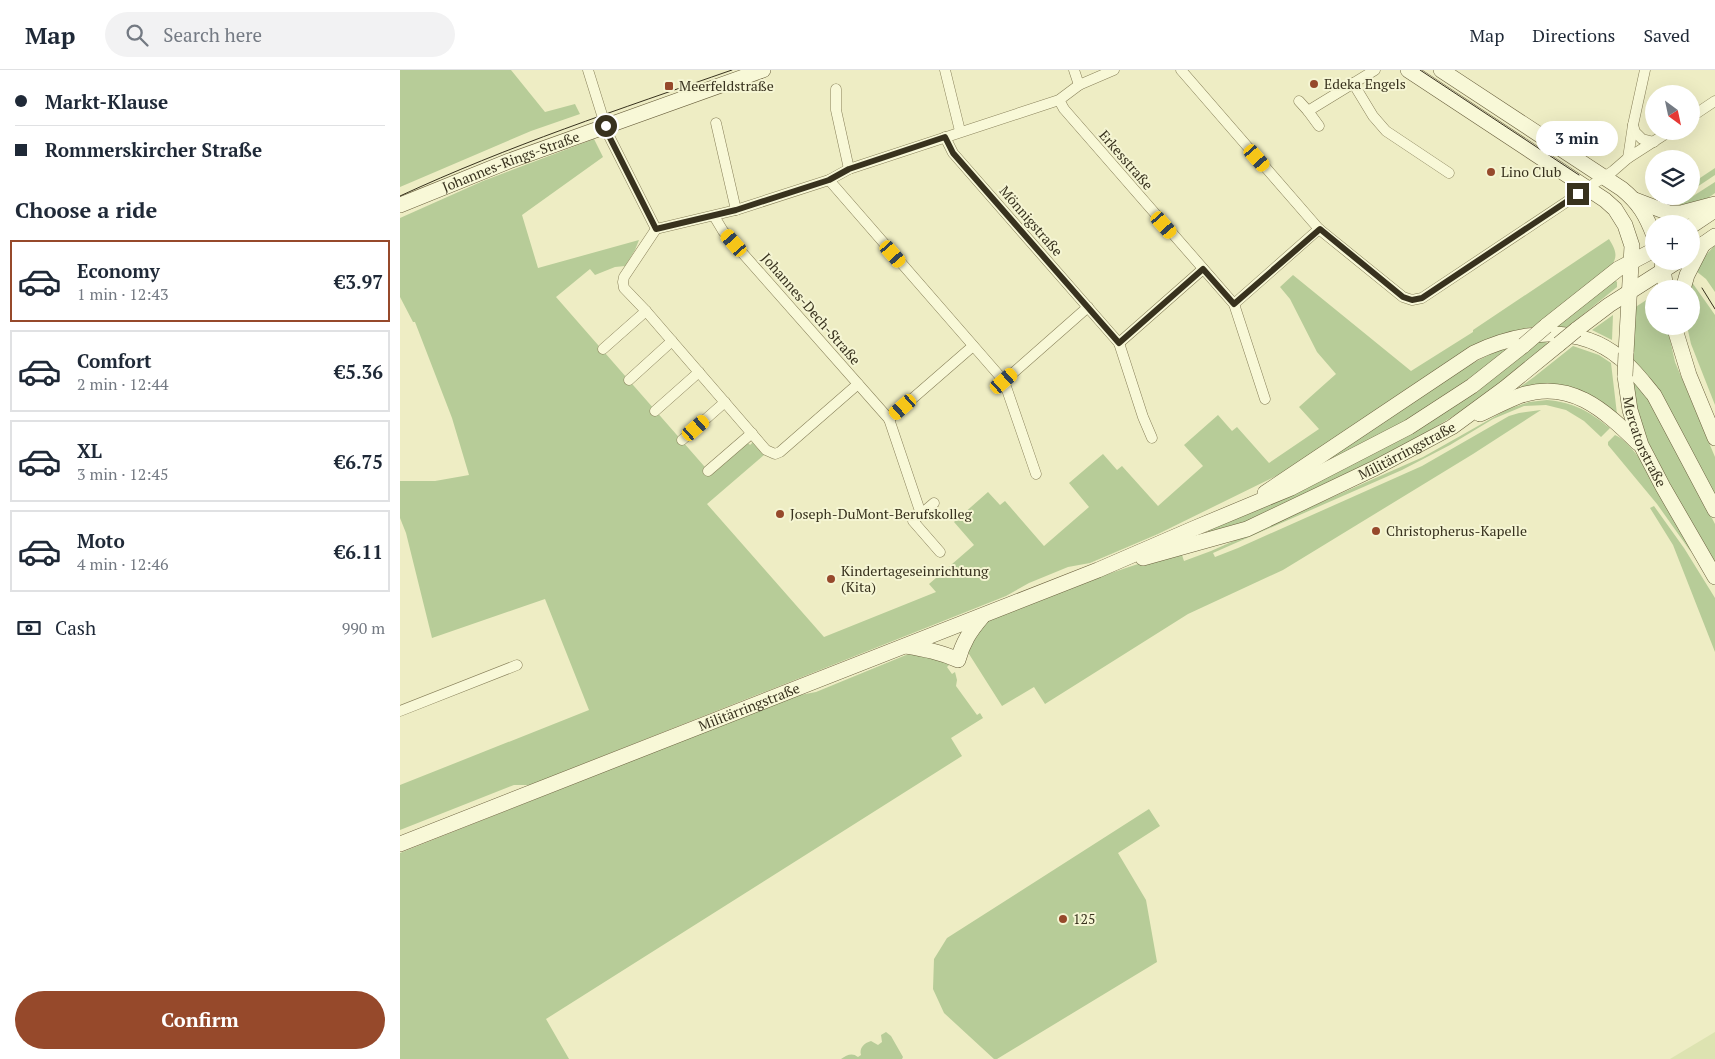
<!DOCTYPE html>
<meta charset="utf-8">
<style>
:root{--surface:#fff;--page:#f2f2f3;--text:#1f2937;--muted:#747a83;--line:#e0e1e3;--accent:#96492b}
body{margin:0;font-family:"PT Serif",serif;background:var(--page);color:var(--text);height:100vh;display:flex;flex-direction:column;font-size:19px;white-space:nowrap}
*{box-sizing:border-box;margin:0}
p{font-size:16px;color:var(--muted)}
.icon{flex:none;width:28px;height:28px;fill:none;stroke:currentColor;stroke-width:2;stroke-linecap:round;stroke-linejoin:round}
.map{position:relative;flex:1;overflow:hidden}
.details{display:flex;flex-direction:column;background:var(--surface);width:400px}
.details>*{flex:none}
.guide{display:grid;align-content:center;height:110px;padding:0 15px;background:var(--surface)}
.needle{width:32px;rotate:147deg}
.buttons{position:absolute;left:1245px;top:15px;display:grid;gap:10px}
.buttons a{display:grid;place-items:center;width:55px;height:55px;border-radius:50%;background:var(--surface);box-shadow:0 5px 20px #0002;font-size:25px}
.end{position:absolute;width:22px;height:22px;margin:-11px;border:6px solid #38321e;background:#fff;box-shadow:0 0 0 2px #fff}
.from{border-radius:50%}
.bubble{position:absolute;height:35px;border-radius:18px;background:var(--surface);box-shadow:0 5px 20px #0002;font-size:16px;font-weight:700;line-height:35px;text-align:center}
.car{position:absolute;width:15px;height:30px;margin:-15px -8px;border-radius:6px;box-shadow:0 0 4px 1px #0007;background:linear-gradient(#f5c518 24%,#345 0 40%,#f5c518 0 76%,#345 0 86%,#f5c518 0)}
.guide b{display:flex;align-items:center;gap:18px;height:48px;font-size:19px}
.guide b+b{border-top:1px solid var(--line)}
.guide i{width:12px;height:12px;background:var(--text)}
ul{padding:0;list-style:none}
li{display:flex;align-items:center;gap:15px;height:82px;margin:0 10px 8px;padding:0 5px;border:2px solid var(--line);border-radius:0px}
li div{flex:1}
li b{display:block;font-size:19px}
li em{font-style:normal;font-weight:700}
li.on{border-color:var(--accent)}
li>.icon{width:45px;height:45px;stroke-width:1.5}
h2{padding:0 15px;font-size:22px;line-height:60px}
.pay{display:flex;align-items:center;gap:12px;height:55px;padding:0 15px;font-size:19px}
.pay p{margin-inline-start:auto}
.cta{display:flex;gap:10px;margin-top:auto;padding:10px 15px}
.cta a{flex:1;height:58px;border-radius:30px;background:var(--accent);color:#fff;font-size:20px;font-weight:700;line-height:58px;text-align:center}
header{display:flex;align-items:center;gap:30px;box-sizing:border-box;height:70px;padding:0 25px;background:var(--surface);border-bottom:1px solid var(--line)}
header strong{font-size:24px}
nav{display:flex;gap:28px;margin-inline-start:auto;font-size:18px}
.search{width:350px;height:45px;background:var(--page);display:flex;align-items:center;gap:12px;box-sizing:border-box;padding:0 18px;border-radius:28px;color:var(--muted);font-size:19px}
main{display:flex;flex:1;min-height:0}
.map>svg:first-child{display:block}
.farmland{fill:#dde3b1}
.green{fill:#b7cc98}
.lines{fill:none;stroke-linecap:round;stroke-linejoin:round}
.street-casing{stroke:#88805a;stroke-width:11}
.secondary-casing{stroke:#6a603e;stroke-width:16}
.street{stroke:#f8f8d7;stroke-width:10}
.secondary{stroke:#f8f8d7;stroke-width:15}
.tram{stroke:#38321e;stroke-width:1}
.secondary-bridge-casing{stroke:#6a603e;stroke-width:16;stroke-linecap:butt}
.secondary-bridge{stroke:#f8f8d7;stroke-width:15}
.route{stroke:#38321e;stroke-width:6}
.poi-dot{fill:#96492b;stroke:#f5f5d3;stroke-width:2}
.labels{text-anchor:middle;stroke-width:4;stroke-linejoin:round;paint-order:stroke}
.poi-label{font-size:14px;fill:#38321e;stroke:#f5f5d3;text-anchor:start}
.street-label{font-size:14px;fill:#38321e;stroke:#f5f5d3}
</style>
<header>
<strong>Map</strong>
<div class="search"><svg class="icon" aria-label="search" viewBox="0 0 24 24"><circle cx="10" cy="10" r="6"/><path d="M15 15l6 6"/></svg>Search here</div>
<nav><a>Map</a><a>Directions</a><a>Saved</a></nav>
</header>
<main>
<section class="details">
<div class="guide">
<b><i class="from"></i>Markt-Klause</b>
<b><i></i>Rommerskircher Straße</b>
</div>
<h2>Choose a ride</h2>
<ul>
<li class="on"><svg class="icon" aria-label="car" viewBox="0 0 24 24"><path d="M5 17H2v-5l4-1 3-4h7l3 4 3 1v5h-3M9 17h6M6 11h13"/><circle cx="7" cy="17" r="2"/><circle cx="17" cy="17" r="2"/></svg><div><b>Economy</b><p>1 min · 12:43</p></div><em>€3.97</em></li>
<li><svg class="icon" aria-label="car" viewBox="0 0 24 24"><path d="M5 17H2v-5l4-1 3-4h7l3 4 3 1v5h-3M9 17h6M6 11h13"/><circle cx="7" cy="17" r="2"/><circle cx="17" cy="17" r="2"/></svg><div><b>Comfort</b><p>2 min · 12:44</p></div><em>€5.36</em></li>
<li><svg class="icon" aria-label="car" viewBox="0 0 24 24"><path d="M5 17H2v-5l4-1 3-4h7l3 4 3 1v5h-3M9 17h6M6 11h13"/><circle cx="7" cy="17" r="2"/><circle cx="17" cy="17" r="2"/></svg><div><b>XL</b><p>3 min · 12:45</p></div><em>€6.75</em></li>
<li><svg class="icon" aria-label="car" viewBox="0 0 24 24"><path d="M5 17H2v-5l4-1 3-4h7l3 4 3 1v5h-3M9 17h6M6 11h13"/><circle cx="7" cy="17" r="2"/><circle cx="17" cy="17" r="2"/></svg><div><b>Moto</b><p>4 min · 12:46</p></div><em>€6.11</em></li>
</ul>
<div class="pay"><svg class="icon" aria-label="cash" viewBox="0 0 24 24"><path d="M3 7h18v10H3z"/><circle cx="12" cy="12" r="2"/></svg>Cash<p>990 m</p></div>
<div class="cta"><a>Confirm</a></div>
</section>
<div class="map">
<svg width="1315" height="989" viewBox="0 0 1315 989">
<rect width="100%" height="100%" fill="#eeedc4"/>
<!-- farmland -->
<path class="farmland" d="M1315,962V989H1270Z"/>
<!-- green -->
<g class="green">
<path d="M0,0H111L145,42L175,34L180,44L131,61L0,117Z"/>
<path d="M194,69L203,87L122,145L138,198L239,170L235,180L225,196L215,197L195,205L190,199L156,227L311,404L348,373L350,375L353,372L364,385L307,434L424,567L536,522L529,514L574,475L554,452L588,422L600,435L605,431L644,476L689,437L669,413L703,384L717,400L722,396L758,436L803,396L784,375L818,345L832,361L837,357L869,393L919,359L899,337L936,304L917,282L890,229L880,217L893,205L1011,301L1073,262V260L1209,169C1215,179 1219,186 1211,196L1137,256L1105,263L1069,280L878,405L758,464L690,493L668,497L629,513L606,526L130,715H114L0,760V715L189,640L145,529L32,568L6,463L0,448V411H35L69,405L52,348L15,252H13L0,227V148L83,111Z"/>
<path d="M1315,98V105L1291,121V114Z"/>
<path d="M1315,112V123L1301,133L1276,137Z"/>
<path d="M1315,175V222L1306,209L1296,201L1306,185Z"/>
<path d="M1215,210L1217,212V217L1164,260L1155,257Z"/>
<path d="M1291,211L1315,245V335L1291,274L1287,256H1291V219H1289Z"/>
<path d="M1254,225V256H1267L1275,292L1315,387V431L1232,291L1234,238Z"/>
<path d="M1213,245L1212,270L1192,260Z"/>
<path d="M1139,270L1148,273L1098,315L1065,339L1019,367L965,396L852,450L809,463L807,460L867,436Z"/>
<path d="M1173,276L1199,285L1211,293L1217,344L1175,322L1099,332L1134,307Z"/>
<path d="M1111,278L1078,305L1008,351L887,412L1065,297L1099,280Z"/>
<path d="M1233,310L1247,325L1315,454V497C1282,440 1238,377 1233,310Z"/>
<path d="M1147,330C1176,333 1188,341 1210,358L1201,367L1184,351L1166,340L1146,335L1124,336L1093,349L1050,375L1002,400L813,483L815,487L838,478L1022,396L1109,346L1119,343L1141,340L1073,384L883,500L788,544L645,634L634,617L602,636L569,584L566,570L583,552L693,509L750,490L781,482L784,491L811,481L1023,387L1108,339L1129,332Z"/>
<path d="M1215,365C1239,374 1282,456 1291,482L1257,434L1208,375V372Z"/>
<path d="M1254,436L1284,478L1315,528V582L1273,475L1250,438Z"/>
<path d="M514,583L543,592L549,595L547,597L552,604L555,602L557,610L556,616L577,645L580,643L583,648L551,668L562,686L146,949L169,989H0V783L395,626L416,622L506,585Z"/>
<path d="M749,739L760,756L718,783L746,830L757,892L597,989H594L544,943L533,919L534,889L547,868Z"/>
<path d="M486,962L491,966L503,987L502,989H441C447,985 452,982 458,987L461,985C459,978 464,973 471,971L478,975L482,972L481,965Z"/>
</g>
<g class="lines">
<!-- street casing -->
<g class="street-casing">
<g id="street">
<path d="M188,0L208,64L256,159"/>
<path d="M545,0L560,61"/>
<path d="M674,0L679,15"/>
<path d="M781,0L919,159L1003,227L1012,230L1022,228L1213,101L1228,88L1270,61"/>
<path d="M953,13L973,46L986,61L1049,103"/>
<path d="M436,19V40L449,99"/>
<path d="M659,30L664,39L834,234L865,329"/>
<path d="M899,31L908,41"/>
<path d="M1291,47L1315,31"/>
<path d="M316,53L336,140"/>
<path d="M1233,55L1235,62L1242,69L1254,72"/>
<path d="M919,56L908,41L975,0"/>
<path d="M545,67L553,83L719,273L803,199"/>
<path d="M1228,88L1233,55L1245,0"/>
<path d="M429,110L604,311L688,237"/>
<path d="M314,146L323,161L489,349L573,276"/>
<path d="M256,159L336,140L429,110L449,99L659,30L679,15L714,0"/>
<path d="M256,159L224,207L223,212L224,218L246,241L366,380L375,384L380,382L458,314"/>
<path d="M834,234L919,159"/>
<path d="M719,273L743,347L752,368"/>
<path d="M203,279L246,241"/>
<path d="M229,310L272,271"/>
<path d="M604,311L636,404"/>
<path d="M255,341L299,302"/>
<path d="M489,349L521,444"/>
<path d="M282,370L325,332"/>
<path d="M308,401L352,363"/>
<path d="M534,433L513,451L540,482"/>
<path d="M0,641L117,595"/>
</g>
</g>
<!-- secondary casing -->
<g class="secondary-casing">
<g id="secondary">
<path d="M1008,0L1205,130L1215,139L1225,155L1232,176L1226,283"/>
<path d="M1041,0L1222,119C1239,133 1246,145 1254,166"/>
<path d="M1235,130L1269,143H1281L1315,134"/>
<path id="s1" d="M0,135L109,91L363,0"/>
<path d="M1291,156L1315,140"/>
<path d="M1295,180L1315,166"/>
<path d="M1262,193L1266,219"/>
<path d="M1283,219L1287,205L1303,174"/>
<path d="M1146,256L1218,199L1254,180"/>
<path d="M1274,256L1289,305L1315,368"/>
<path d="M1176,260L1209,235L1278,191"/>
<path id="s2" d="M1225,306L1230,340L1241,375L1263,417L1315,507"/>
<path d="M1080,344C1093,338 1106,331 1119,326C1170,308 1204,340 1238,373"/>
<path d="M865,423L1074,283C1120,261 1178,253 1220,288C1233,298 1243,312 1254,325L1315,440"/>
<path id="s3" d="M743,488L847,459L975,398L1052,357L1105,318L1159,274"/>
<path d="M506,576C524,579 541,582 558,590C563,572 570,561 582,547"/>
<path id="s4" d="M0,774L698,500L795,458L891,418L1009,357L1072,316L1124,275"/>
</g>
</g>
<!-- street -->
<use href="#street" class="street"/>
<!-- secondary -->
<use href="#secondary" class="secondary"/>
<!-- tram -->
<g class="tram">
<path d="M1020,0L1179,105"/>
<path d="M0,126C108,76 220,39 332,0"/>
<path d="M1302,218L1315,239"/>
</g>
<!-- secondary-bridge casing -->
<g class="secondary-bridge-casing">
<g id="secondary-bridge">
<path d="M1159,274L1176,260"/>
<path d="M1124,275L1146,256"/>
<path d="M1225,306L1226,283"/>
</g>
</g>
<!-- secondary-bridge -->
<use href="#secondary-bridge" class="secondary-bridge"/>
</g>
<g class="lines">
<!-- route -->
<path class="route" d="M206,56L208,64L256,159L336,140L429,110L449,99L545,67L553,83L719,273L803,199L834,234L920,159L1003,227L1012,230L1022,228L1178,124"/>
</g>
<!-- markers -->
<g class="poi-dot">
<circle cx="914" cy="14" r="5"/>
<rect x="264" y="11" width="10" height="10" rx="2.5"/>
<circle cx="1091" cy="102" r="5"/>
<circle cx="380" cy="444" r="5"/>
<circle cx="976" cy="461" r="5"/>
<circle cx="431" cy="509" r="5"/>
<circle cx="663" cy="849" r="5"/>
</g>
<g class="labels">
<!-- poi labels -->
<g class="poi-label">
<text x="924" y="19">Edeka Engels</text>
<text x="279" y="21">Meerfeldstraße</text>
<text x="1101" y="107">Lino Club</text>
<text x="390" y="449">Joseph-DuMont-Berufskolleg</text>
<text x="986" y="466">Christopherus-Kapelle</text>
<text x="441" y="506">Kindertageseinrichtung<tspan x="441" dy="16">(Kita)</tspan></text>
<text x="673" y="854">125</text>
</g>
<!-- street labels -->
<g class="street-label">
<text transform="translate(726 90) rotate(49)" y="5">Erkesstraße</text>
<text dy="5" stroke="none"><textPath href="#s1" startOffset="119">Johannes-Rings-Straße</textPath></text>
<text transform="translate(631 151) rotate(49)" y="5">Mönnigstraße</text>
<text transform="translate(411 239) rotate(49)" y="5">Johannes-Dech-Straße</text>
<text dy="5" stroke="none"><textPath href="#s2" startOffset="69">Mercatorstraße</textPath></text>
<text dy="5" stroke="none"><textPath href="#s3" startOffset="286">Militärringstraße</textPath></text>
<text dy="5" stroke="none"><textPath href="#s4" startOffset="375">Militärringstraße</textPath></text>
</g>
</g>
</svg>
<div class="buttons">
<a><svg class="needle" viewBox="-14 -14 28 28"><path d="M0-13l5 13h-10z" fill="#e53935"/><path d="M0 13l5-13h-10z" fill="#747a83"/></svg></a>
<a><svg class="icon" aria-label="layers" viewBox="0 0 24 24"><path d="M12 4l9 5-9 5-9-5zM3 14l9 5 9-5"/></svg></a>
<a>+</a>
<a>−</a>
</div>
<i class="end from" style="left:206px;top:56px"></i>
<i class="end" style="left:1178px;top:124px"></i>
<div class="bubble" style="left:1136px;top:51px;width:82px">3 min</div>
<i class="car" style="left:857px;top:88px;rotate:139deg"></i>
<i class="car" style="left:764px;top:155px;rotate:139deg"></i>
<i class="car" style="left:334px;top:173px;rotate:319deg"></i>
<i class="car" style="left:493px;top:184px;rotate:139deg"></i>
<i class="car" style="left:604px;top:311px;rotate:49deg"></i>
<i class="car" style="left:503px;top:337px;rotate:229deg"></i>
<i class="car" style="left:296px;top:358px;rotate:49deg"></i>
</div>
</main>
